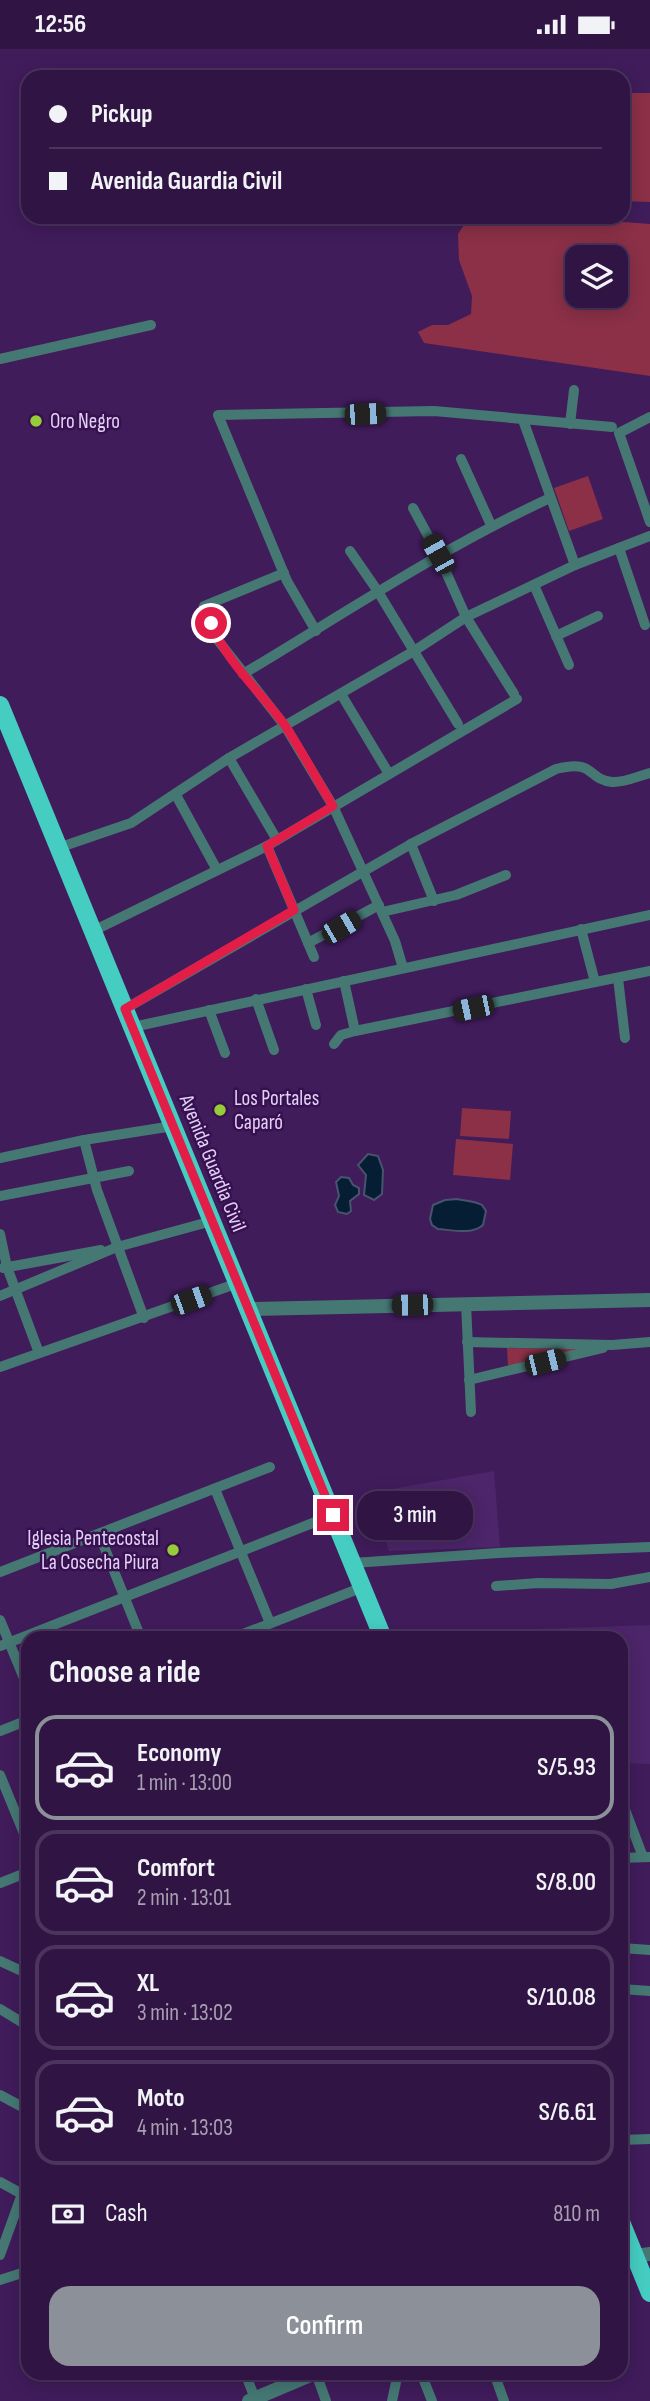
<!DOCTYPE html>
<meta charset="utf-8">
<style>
:root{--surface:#301544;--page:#3c224f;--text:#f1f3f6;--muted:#a89fb2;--line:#4b345d;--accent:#8c9099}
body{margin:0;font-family:"Sofia Sans Condensed",sans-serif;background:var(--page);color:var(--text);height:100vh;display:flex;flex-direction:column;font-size:26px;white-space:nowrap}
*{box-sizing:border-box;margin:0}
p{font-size:23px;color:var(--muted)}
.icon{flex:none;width:38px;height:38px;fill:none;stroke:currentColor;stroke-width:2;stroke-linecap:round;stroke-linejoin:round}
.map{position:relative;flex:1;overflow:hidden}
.side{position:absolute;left:21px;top:1582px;width:607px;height:749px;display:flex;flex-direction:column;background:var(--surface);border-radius:21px;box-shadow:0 4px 18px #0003,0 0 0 2px var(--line)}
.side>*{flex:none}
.banner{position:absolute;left:21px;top:21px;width:609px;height:154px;border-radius:21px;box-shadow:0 4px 18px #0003,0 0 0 2px var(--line);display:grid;align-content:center;height:154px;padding:0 28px;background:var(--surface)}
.fabs{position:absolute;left:565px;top:196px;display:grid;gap:14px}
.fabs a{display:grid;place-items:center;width:63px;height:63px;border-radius:14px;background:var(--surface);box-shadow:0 4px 18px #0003,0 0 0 2px var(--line);font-size:35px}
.end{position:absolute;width:32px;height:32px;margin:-16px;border:9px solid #e11d48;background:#fff;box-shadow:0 0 0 4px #fff}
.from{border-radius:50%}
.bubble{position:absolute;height:49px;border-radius:21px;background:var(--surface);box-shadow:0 4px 18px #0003,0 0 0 2px var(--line);font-size:23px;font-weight:600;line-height:49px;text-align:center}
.car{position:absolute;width:21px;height:42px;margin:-21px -10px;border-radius:9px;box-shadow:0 0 5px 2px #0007;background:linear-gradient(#222 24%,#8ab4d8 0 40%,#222 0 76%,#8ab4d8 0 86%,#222 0)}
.banner b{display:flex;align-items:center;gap:24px;height:66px;font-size:26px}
.banner b+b{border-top:2px solid var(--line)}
.banner i{width:18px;height:18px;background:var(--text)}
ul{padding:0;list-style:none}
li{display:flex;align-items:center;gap:21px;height:105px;margin:0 14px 10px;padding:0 14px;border:4px solid var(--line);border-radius:21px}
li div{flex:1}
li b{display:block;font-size:26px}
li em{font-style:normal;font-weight:600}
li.on{border-color:var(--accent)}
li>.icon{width:63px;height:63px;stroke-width:1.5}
h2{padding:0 28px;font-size:32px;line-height:84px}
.pay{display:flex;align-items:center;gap:18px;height:77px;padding:0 28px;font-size:26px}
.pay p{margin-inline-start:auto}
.primary-button{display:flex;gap:14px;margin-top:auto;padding:14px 28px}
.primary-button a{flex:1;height:80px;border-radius:21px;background:var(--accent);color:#fff;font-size:28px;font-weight:600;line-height:80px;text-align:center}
.status{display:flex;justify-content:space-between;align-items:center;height:49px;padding:0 35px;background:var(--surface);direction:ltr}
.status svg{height:19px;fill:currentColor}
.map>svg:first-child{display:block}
.built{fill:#4d256a}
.green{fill:#8b3047;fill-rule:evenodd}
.water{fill:#061e33;stroke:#48536e;stroke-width:2}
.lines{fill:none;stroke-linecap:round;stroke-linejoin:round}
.minor{stroke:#457873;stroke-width:10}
.tertiary{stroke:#457873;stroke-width:14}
.trunk{stroke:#45cdc2;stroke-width:18}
.route{stroke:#e11d48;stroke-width:9}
.poi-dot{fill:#96cc39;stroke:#36104f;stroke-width:2.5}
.labels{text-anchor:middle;stroke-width:5;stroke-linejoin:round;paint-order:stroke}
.poi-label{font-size:21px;fill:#e3d0f6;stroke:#36104f;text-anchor:start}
.street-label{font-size:21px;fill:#e3d0f6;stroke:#36104f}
</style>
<div class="status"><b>12:56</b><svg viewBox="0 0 49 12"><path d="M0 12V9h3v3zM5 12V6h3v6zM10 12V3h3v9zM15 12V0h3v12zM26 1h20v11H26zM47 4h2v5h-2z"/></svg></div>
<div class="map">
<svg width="650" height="2352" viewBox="0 0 650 2352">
<rect width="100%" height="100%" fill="#401c5b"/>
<!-- built -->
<g class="built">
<path d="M494,1422L500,1498L389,1502L369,1444Z"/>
<path d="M650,1576V1715L621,1714V1589H427L425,1584Z"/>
</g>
<!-- green -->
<g class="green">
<path d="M623,44H650V153L623,152Z"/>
<path d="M496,168H558L650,175V327L424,294L418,283L432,276H448L471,265L472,247L459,211L458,185L466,173ZM578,208H616V247H578Z"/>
<path d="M588,427L603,470L569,482L554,439Z"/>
<path d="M462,1059L511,1062L509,1090L460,1087Z"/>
<path d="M456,1090L513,1095L510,1131L453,1126Z"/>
<path d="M507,1299L589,1300L508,1317Z"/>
</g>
<!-- water -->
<g class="water">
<path d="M368,1105L378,1107L383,1121L382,1145L374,1151L364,1146L366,1126L358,1116Z"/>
<path d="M341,1128L349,1129L353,1136L359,1139V1145L350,1152L351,1162L347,1165L338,1163L335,1156L339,1147L336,1133Z"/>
<path d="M457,1150C466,1152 475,1152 482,1156L486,1162L483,1176C472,1186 452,1181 438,1180L432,1176L430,1170L433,1156L445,1151Z"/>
</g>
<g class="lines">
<!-- minor -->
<g class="minor">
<path d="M0,310L151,276"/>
<path d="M650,368L619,384L650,473"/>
<path d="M523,371L575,516"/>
<path d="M570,375L574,341"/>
<path d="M461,410L491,476"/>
<path d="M413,459L438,505L466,568L514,645"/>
<path d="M619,499L645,576"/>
<path d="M350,502L377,541L458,675"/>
<path d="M284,524L204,557L217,590L285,677L333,757L395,892L403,919"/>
<path d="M534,536L569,616"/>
<path d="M316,582L287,532L218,366L434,362L612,378"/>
<path d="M556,587L598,567"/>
<path d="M243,625C345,564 442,499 550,449"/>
<path d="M341,645L389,725"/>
<path d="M229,709L277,791"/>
<path d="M176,746L217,821"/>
<path d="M411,795L434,852"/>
<path d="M267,797L314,908"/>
<path d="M58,799L131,774L229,709L414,602L466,568L575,516L650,487"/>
<path d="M382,863L456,846L506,826"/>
<path d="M581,880L595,933"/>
<path d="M93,882L267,797L517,650"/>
<path d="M308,894L379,856"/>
<path d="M618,929L625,989"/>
<path d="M306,940L316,976"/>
<path d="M256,950L274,1001"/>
<path d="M125,960L411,795L556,720C596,710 586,730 612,733C624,734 638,727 650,724"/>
<path d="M209,961L225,1004"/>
<path d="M133,978L650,866"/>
<path d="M355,982L650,922"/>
<path d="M334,995L341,986L355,982L344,932"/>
<path d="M84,1091L97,1141L144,1269"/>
<path d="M0,1109L84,1091L173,1077"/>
<path d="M0,1147L129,1122"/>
<path d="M0,1185L7,1218L39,1304"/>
<path d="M3,1219L101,1201"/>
<path d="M0,1247L117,1198L212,1172"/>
<path d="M466,1255L471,1363"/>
<path d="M467,1293L612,1296L650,1293"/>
<path d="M0,1318L238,1234"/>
<path d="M469,1331L603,1299"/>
<path d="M215,1440L270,1574"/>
<path d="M99,1485L141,1589"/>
<path d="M353,1514L498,1504L650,1498"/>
<path d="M0,1523L270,1418"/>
<path d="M496,1537L538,1534L611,1535L650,1528"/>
<path d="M0,1571L28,1639"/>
<path d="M233,1589L363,1538"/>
<path d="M0,1597L333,1466"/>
<path d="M0,1682L28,1671"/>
<path d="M0,1726L28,1794"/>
<path d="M621,1750L643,1808"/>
<path d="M621,1809L650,1808"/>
<path d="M0,1834L28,1823"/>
<path d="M621,1899L650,1901"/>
<path d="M0,1912L28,1925"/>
<path d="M621,1940L650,1942"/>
<path d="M0,1960L28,1977"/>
<path d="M0,2046L28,2061"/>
<path d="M621,2091L650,2090"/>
<path d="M0,2133L22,2145L28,2142"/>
<path d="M0,2206L22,2145L28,2135"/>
<path d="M0,2231L28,2222"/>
<path d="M245,2324L256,2352"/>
<path d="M316,2324L326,2352"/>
<path d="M421,2324L432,2352"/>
<path d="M494,2324L504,2352"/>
<path d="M392,2352L398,2324"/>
</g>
<!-- tertiary -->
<g class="tertiary">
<path d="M249,1260L650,1251"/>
<path d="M635,2207L650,2205"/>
<path d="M249,2352L315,2324"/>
</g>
<!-- trunk -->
<g class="trunk">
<path d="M0,656L383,1589"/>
<path d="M621,2173L650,2244"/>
</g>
</g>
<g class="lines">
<!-- route -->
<path class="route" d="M211,574C227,614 261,643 286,678C303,704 317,731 333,757L267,797L294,861L125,960L333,1466"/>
</g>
<!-- markers -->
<g class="poi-dot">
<circle cx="36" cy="372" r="7"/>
<circle cx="220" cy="1061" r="7"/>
<circle cx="173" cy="1501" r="7"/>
</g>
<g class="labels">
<!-- poi labels -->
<g class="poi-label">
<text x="50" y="379">Oro Negro</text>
<text x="234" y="1056">Los Portales<tspan x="234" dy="24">Caparó</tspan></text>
<text x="159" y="1496" text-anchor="end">Iglesia Pentecostal<tspan x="159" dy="24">La Cosecha Piura</tspan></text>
</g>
<!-- street labels -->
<g class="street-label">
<text transform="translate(213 1114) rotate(68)" y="7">Avenida Guardia Civil</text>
</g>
</g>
</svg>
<div class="fabs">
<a><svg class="icon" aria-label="layers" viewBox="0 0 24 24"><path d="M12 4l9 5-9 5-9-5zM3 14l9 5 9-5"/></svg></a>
</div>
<i class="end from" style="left:211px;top:574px"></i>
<i class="end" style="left:333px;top:1466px"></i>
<div class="bubble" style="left:357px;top:1442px;width:116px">3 min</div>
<i class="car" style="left:365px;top:365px;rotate:88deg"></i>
<i class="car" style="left:438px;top:505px;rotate:331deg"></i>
<i class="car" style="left:341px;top:878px;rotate:60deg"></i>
<i class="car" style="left:473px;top:959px;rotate:258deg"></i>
<i class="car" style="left:191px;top:1251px;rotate:70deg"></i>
<i class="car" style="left:412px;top:1256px;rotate:269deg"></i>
<i class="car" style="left:545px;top:1313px;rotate:76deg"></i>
<div class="banner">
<b><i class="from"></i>Pickup</b>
<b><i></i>Avenida Guardia Civil</b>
</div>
<section class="side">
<h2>Choose a ride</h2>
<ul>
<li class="on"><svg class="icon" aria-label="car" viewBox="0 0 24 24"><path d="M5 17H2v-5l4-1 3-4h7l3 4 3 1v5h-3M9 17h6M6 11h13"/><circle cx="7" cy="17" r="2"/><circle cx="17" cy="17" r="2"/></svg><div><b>Economy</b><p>1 min · 13:00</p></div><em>S/5.93</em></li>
<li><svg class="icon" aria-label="car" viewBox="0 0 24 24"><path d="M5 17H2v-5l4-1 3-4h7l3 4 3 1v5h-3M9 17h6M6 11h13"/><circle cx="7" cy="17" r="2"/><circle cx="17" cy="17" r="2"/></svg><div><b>Comfort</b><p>2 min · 13:01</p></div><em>S/8.00</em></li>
<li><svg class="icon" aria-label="car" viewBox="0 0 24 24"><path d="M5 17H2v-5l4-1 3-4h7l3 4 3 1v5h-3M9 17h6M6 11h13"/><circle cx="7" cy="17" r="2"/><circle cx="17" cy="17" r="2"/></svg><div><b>XL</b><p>3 min · 13:02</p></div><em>S/10.08</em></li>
<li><svg class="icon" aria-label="car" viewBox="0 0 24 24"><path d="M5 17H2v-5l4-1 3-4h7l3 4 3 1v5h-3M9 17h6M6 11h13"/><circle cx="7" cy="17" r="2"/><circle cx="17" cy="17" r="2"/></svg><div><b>Moto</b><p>4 min · 13:03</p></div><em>S/6.61</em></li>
</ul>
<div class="pay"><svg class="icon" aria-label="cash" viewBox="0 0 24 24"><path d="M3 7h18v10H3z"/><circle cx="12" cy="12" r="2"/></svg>Cash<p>810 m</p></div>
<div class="primary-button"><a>Confirm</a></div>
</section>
</div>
